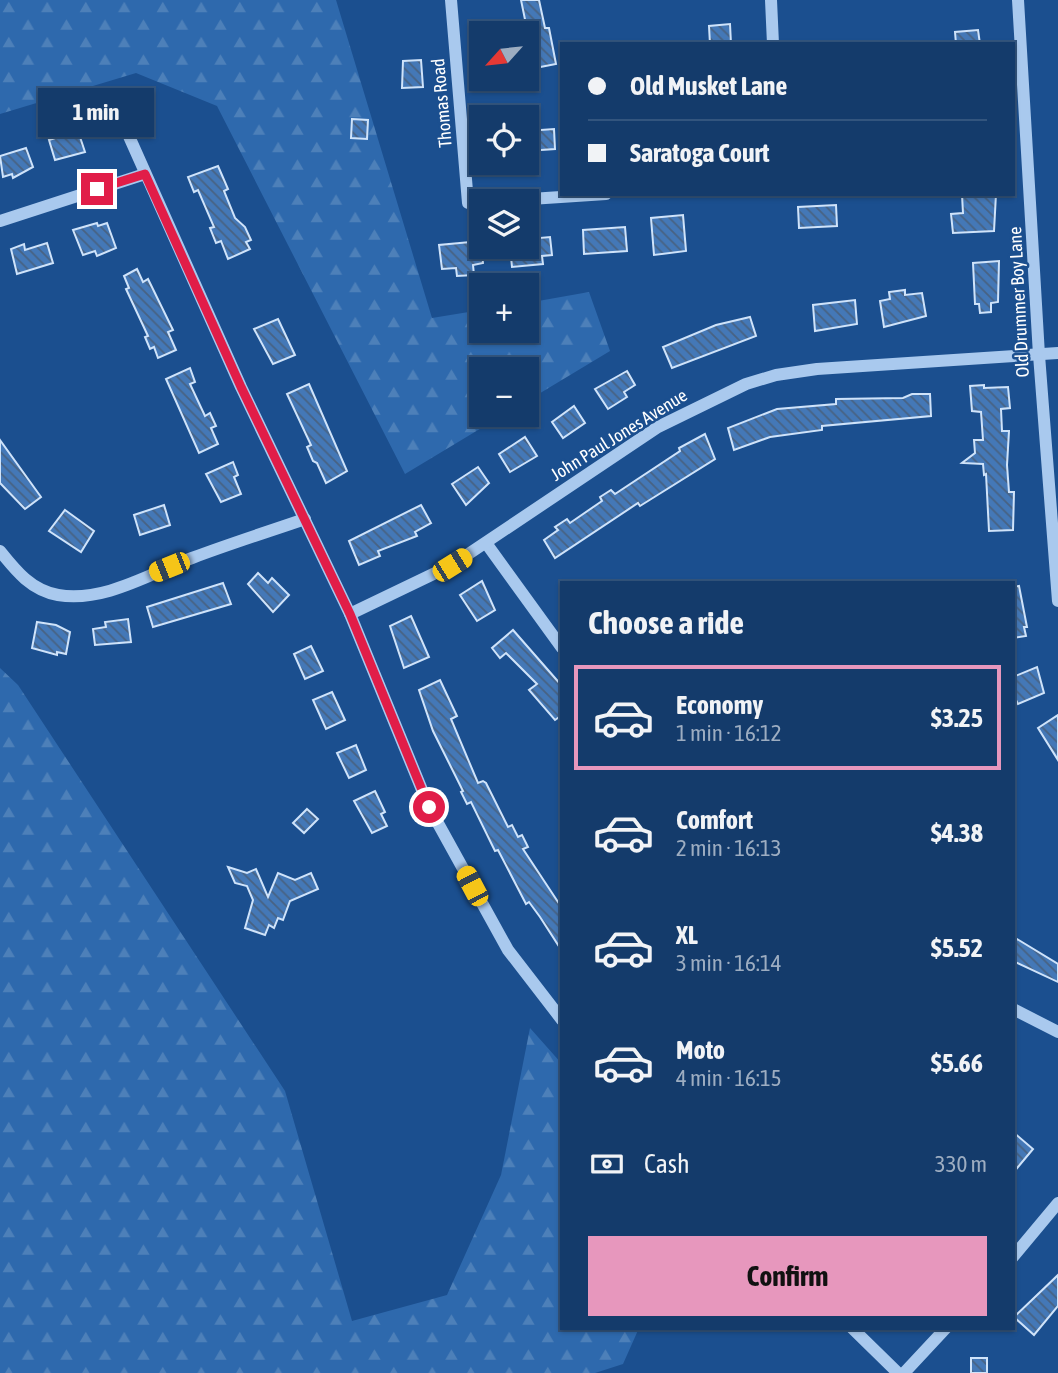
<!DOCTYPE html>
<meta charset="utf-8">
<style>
:root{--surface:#143b6b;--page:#1d4271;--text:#f1f3f6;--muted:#9dadc1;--line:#33557e;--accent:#e797bd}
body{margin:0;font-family:"Asap Condensed",sans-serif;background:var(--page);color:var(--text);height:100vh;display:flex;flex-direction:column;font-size:26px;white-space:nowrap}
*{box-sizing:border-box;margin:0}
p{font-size:23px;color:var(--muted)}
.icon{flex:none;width:38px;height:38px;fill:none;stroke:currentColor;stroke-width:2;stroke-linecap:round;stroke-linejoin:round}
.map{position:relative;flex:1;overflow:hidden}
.details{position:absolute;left:560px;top:581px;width:455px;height:749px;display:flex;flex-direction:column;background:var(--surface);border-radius:0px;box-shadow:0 2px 5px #0004,0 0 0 2px var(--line)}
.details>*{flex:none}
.hud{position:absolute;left:560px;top:42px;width:455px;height:154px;border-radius:0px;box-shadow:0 2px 5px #0004,0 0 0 2px var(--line);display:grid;align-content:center;height:154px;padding:0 28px;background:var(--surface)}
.needle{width:46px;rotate:243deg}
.controls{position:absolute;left:469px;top:21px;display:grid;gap:14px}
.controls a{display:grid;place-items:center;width:70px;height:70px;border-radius:0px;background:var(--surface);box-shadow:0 2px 5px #0004,0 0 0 2px var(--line);font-size:35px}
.end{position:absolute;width:32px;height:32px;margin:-16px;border:9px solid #e11d48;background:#fff;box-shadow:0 0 0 4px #fff}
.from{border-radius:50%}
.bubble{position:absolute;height:49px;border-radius:0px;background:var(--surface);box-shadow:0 2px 5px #0004,0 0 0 2px var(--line);font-size:23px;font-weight:700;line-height:49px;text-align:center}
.car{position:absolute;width:21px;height:42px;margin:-21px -10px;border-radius:9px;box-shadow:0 0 5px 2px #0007;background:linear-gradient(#f5c518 24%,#345 0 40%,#f5c518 0 76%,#345 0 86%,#f5c518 0)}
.hud b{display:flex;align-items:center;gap:24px;height:66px;font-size:26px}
.hud b+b{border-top:2px solid var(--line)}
.hud i{width:18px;height:18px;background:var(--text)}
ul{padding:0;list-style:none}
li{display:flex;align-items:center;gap:21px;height:105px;margin:0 14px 10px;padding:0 14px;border:4px solid transparent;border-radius:0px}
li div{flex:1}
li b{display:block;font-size:26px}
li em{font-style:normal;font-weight:700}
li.on{border-color:var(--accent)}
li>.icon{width:63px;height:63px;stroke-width:1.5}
h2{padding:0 28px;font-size:32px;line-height:84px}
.pay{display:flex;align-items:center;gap:18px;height:77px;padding:0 28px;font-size:26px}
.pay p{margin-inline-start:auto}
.primary-button{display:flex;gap:14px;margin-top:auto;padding:14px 28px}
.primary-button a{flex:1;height:80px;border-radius:0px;background:var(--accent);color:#111;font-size:28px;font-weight:700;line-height:80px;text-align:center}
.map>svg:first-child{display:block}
.forest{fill:url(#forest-firs)}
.building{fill:url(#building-back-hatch);stroke:#cfe3fa;stroke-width:2}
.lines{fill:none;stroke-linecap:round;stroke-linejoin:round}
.minor{stroke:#a9c9ee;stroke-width:12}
.route{stroke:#e11d48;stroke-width:9}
.labels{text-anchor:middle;stroke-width:5;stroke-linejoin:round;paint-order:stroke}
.street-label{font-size:18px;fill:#fff;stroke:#1b4f8f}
</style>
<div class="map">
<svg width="1058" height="1373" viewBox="0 0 1058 1373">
<defs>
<pattern id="forest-firs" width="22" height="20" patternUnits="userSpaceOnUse" patternTransform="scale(1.75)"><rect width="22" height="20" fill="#2e69ad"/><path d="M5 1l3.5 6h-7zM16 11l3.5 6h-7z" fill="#4d80b9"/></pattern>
<pattern id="building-back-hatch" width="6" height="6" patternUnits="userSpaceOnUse" patternTransform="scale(1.75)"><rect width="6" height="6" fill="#4478b7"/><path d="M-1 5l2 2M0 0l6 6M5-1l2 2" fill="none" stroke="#486282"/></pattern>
</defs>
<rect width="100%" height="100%" fill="#1b4f8f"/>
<!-- forest -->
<g class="forest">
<path d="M0,0H336L432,318L481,310V331H527V303L589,292L610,351L527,401V369H481V415H503L405,474L217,106L136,73L0,114Z"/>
<path d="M0,668L18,685L285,1091L352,1321L447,1295L501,1175L530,1028L562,1064V1328H639L623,1364L595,1373H0Z"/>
</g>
<!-- building -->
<g class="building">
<path d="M521,0H539L545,28H549L556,64L535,68Z"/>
<path d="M730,24L731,44H710L709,26Z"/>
<path d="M978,30L980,44H956L955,32Z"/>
<path d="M421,60L423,87L402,88L403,61Z"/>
<path d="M352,119L368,120L367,139L351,138Z"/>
<path d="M554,129L555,149L527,151V131Z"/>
<path d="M78,131L85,152L55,160L49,140Z"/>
<path d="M26,148L33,167L13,178L12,174L3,177L0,156Z"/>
<path d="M218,166L228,189L224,191L235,218L245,227L251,240L246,242L250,249L228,259L221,241L216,243L210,228L214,227L198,190L194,192L188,177Z"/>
<path d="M996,194L994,231L953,233L951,214L963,213L962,195Z"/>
<path d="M836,205L837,226L799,228L798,207Z"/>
<path d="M683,215L686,251L654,255L651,218Z"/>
<path d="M97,223L98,226L107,223L116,248L97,256L95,251L83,255L73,230Z"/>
<path d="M625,227L627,251L584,254L583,230Z"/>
<path d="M540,233V238L550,237L552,255L542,256L543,264L512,267L510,247H527V234Z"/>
<path d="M470,242L471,247L481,246L483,263L473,265L474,275L457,276L456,268L442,269L439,245Z"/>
<path d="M47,243L53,263L17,274L11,249L24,244L25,250Z"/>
<path d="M999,261L998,302L991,303V312L980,313L979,304H975L973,263Z"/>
<path d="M137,269L143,282L148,279L173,330L168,332L176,350L158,358L154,347L150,349L145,337L148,336L126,289L129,288L124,276Z"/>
<path d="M905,290V295L922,293L926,316L884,327L880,301L890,299L889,292Z"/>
<path d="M855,300L857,324L815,331L813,305Z"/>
<path d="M750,317L756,336L672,368L663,347L716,325Z"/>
<path d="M278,319L295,355L273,364L254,329Z"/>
<path d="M190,368L195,382L190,384L205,416L210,413L216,426L211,428L218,444L199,453L166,379Z"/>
<path d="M627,371L635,385L624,392L627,397L608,409L595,389Z"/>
<path d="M309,384L347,471L326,483L317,463L313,461L307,447L311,445L287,394Z"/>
<path d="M984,385V388L1008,387L1010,408L1001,409L1002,431H1009L1007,465L1009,492H1014L1013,530L989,531L986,474L984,475L983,464L962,463L975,453L974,440H983L981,412L972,411L970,386Z"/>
<path d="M912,394H930L931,416L822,426V430L770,437L734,450L728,428L777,409L836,404V399L903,398Z"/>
<path d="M574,406L585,423L563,438L552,422Z"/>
<path d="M705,434L715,459L640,506L638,503L555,558L544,540L558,530L555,527L567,519L570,523L602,501L600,497L611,490L615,494L680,451L679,448Z"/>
<path d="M525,437L537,456L510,472L499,454Z"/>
<path d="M0,440L41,497L25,509L0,483Z"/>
<path d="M233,462L238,475L234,477L241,494L221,502L206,474Z"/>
<path d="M478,467L489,483L466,505L452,484Z"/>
<path d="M164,505L170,525L140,535L134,515Z"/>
<path d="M421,505L431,523L415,532L417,536L378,551L380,556L359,565L349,541Z"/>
<path d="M65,510L94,531L81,552L49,531Z"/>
<path d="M258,573L268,583L272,578L289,595L273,612L248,584Z"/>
<path d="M482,581L495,610L477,621L460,595Z"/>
<path d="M223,583L231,604L153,627L147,607Z"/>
<path d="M1019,586L1027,627H1024L1026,636L1013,638V587Z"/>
<path d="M411,616L429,657L404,668L390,626Z"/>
<path d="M128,619L131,642L95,645L93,629L106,627L105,622Z"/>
<path d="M37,622L56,625L70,632L66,654L57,652V655L32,648Z"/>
<path d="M513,630L562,686V715L555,720L529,690L537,684L506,653L500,658L492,648Z"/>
<path d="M311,646L323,671L305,679L294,654Z"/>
<path d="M1037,667L1044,693L1018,704L1013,694V677Z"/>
<path d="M440,680L457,716L451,719L478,783L483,781L486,783L508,827L512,825L518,837L522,835L528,847L523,849L562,908V951L540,917L529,902L526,904L498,850L495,851L471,802L467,804L461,792L463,791L433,731L419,690Z"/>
<path d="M332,692L345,720L326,729L313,700Z"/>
<path d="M1058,715V760L1038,728Z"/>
<path d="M356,745L366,770L349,778L337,753Z"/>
<path d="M375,791L385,812L381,814L387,826L372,833L354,801Z"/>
<path d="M307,809L318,819L304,833L293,823Z"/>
<path d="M228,867L247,873L256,869L268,897L278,873L295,880L311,873L318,889L290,901L283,920L278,918L274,928L269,925L265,935L245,928L253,900L247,886L235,883Z"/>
<path d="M1017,939L1058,964V982L1013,961V946Z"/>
<path d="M1013,1132L1033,1149L1013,1173Z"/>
<path d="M1058,1275V1306L1034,1335L1014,1317Z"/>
<rect x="971" y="1358" width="16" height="15"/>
</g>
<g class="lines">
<!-- minor -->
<g class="minor">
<path d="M451,0L468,203L481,202"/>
<path d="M771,0L773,44"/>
<path d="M1018,0L1039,355L1058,601"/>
<path d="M115,105L241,387L350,614L429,807L508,950L562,1020"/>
<path d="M501,201L606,194"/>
<path d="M0,221L145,174"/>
<path d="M486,543L562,648"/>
<path d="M0,551C16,571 31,590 58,595C104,603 151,573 192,558C229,544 267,532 305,519"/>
<path d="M350,614L452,565L658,427L746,384L776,375L817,369L1058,353"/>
<path d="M1013,1009L1058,1032"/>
<path d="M1013,1257L1058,1203"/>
<path d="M852,1328L898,1373"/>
<path d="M904,1373L946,1328"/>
</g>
</g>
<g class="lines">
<!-- route -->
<path class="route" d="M97,189L145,174L241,387L350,614L429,807"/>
</g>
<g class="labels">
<!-- street labels -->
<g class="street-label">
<text transform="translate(442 103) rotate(-95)" y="6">Thomas Road</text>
<text transform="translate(1019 302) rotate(-93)" y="6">Old Drummer Boy Lane</text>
<text transform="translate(619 435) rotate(-32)" y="6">John Paul Jones Avenue</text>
</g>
</g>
</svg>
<div class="controls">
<a><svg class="needle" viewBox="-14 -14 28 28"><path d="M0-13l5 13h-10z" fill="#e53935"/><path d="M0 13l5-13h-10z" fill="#9dadc1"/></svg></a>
<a><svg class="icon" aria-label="locate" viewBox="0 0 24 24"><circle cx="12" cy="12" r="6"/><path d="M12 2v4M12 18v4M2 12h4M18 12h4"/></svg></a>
<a><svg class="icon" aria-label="layers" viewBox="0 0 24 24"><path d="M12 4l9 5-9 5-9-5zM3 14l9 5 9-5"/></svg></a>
<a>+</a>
<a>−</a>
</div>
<i class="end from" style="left:429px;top:807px"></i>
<i class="end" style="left:97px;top:189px"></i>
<div class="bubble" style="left:38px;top:88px;width:116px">1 min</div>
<i class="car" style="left:452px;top:565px;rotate:58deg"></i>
<i class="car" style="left:169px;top:567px;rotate:248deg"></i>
<i class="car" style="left:472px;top:886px;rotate:332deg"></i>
<div class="hud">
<b><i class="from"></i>Old Musket Lane</b>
<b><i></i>Saratoga Court</b>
</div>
<section class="details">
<h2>Choose a ride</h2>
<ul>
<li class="on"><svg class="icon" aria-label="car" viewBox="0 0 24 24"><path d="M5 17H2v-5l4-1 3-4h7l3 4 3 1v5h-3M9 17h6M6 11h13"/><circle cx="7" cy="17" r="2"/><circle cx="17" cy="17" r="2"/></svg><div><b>Economy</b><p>1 min · 16:12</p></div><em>$3.25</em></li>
<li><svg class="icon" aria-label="car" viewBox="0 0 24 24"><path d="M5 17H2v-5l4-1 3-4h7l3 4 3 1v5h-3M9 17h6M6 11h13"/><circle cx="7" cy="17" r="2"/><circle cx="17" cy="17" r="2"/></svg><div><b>Comfort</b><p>2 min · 16:13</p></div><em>$4.38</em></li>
<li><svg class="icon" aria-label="car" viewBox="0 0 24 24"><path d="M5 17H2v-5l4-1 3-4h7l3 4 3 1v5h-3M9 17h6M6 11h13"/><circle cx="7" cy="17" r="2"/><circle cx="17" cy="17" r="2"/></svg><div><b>XL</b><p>3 min · 16:14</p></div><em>$5.52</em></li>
<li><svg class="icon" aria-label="car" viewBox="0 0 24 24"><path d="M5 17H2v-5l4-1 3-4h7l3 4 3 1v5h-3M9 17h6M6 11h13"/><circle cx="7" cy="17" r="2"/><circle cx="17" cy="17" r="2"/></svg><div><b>Moto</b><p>4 min · 16:15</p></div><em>$5.66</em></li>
</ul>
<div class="pay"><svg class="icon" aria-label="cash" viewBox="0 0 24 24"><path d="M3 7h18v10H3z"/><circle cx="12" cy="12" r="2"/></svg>Cash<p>330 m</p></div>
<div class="primary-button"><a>Confirm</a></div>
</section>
</div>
